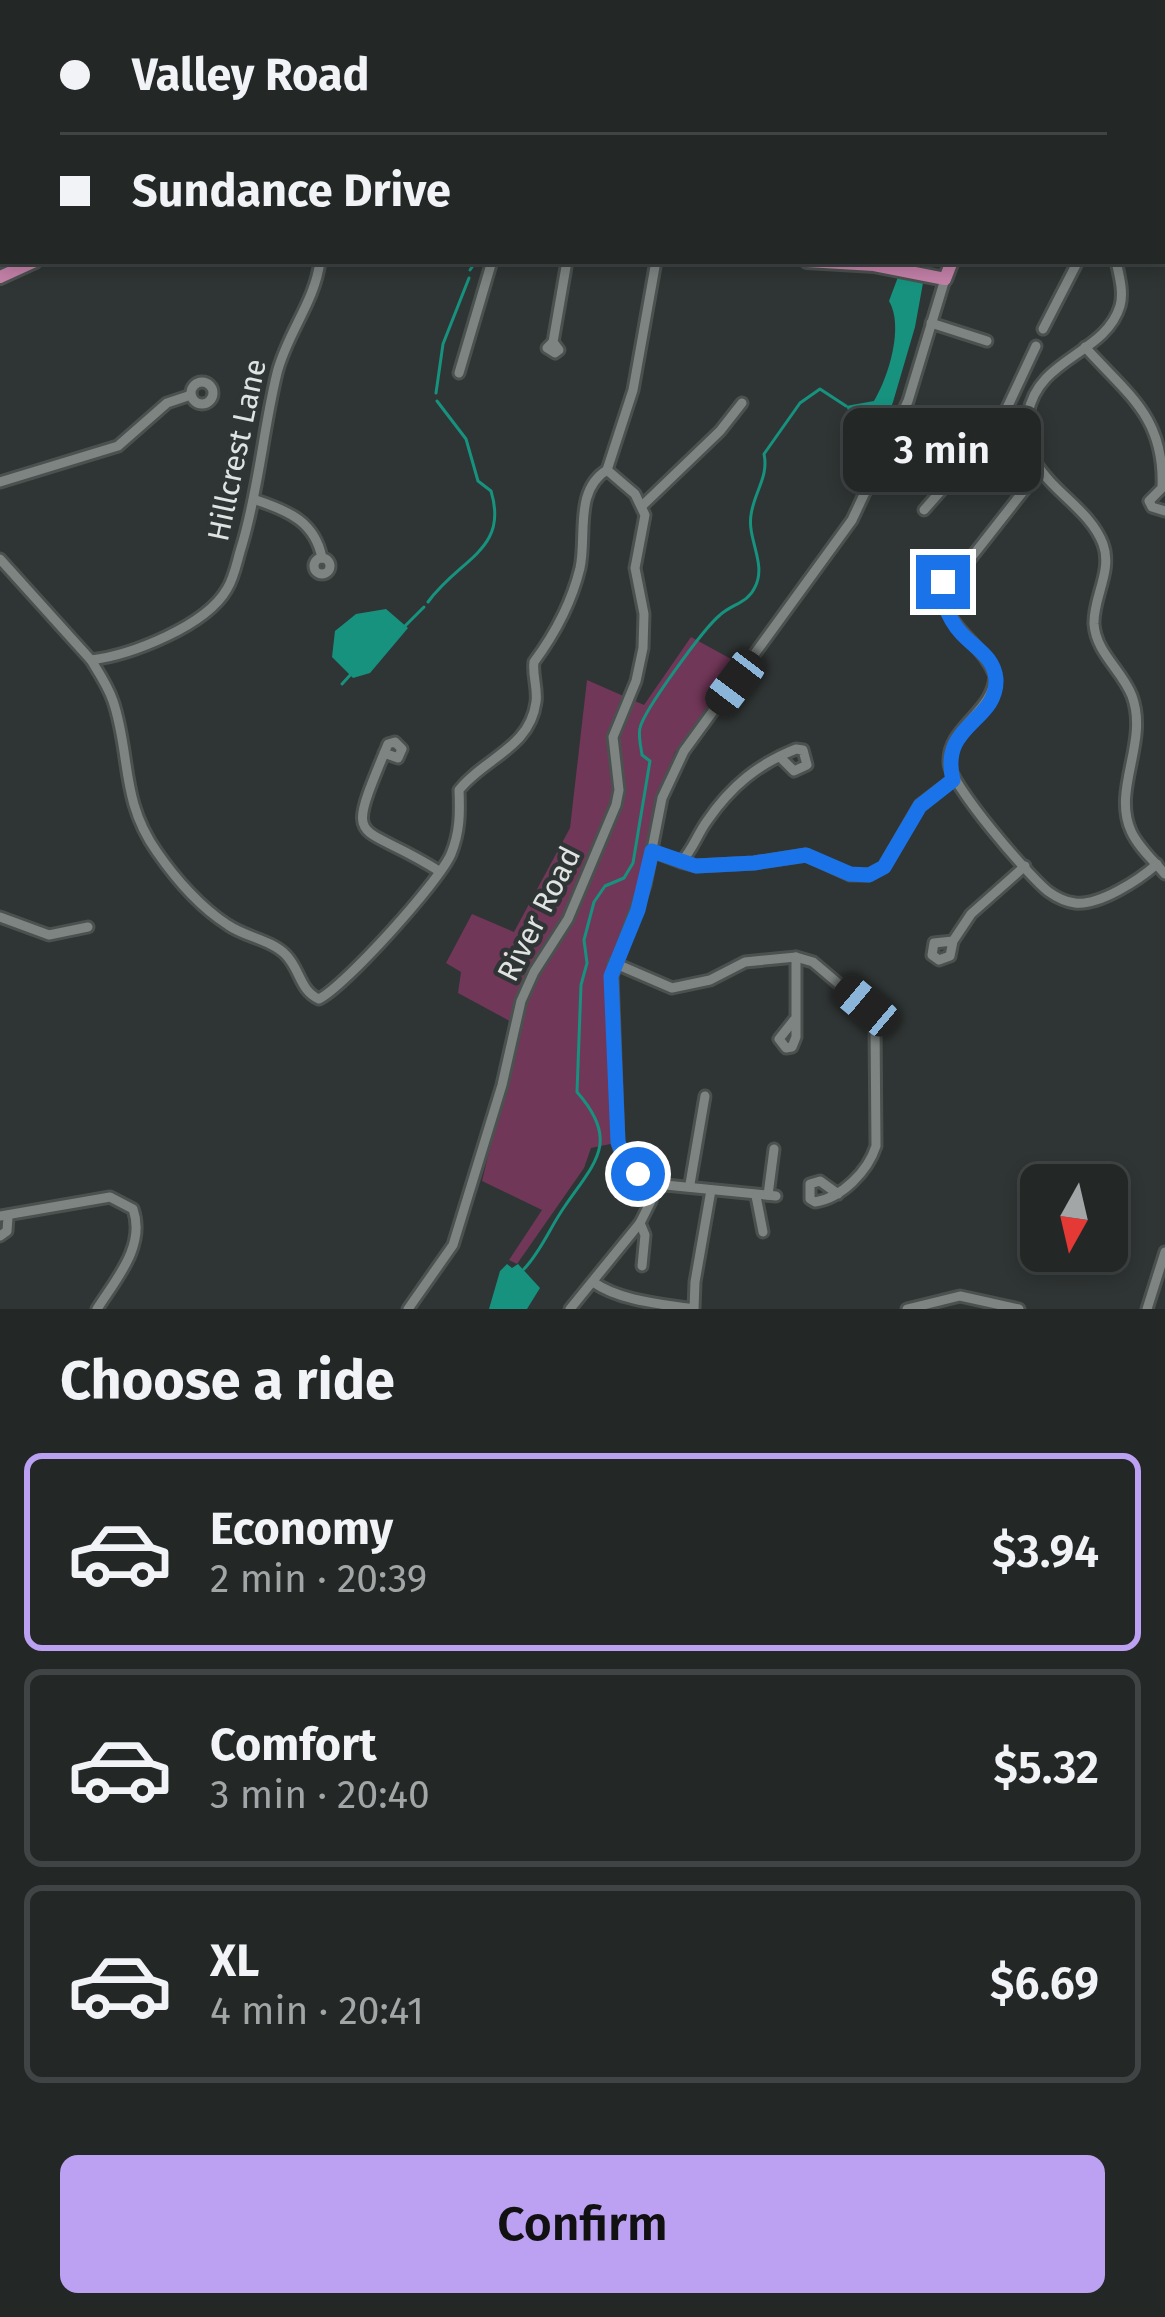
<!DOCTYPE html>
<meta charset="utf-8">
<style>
:root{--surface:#232827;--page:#2b302f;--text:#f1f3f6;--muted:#a3a6a7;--line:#404444;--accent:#bca0f2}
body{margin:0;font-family:"Fira Sans",sans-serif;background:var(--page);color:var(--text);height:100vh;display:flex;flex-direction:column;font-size:45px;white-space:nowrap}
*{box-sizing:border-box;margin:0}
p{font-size:39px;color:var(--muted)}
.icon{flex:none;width:66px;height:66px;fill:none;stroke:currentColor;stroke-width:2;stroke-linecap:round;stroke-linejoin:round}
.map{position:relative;height:1309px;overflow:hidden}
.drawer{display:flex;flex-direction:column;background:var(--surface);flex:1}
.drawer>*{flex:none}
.top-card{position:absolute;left:0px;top:0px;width:1167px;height:264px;box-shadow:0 6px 18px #0003,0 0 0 3px var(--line);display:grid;align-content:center;height:264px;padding:0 60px;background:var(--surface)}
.needle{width:78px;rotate:188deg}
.fabs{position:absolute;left:1020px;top:1164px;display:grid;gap:24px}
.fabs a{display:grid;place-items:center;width:108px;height:108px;border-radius:18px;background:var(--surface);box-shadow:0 6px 18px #0003,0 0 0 3px var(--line);font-size:60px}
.end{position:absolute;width:54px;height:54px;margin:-27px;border:15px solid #1a73e8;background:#fff;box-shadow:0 0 0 6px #fff}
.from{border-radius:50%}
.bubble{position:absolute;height:84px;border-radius:18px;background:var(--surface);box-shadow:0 6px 18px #0003,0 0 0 3px var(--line);font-size:39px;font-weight:600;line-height:84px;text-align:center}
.car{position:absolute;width:36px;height:72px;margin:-36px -18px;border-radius:15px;box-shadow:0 0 9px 3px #0007;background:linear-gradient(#222 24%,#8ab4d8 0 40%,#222 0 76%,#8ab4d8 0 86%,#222 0)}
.top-card b{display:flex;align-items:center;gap:42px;height:114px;font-size:45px}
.top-card b+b{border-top:3px solid var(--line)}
.top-card i{width:30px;height:30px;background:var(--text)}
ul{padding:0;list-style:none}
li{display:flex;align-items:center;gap:36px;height:198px;margin:0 24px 18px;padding:0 36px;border:6px solid var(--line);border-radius:18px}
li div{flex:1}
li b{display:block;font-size:45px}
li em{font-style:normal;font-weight:600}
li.on{border-color:var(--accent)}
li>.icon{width:108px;height:108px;stroke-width:1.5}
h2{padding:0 60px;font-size:54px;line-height:144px}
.cta{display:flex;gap:24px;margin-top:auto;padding:24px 60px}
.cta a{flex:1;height:138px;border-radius:18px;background:var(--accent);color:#111;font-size:48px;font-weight:600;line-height:138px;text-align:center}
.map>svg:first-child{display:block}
.green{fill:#713758}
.water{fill:#16927f}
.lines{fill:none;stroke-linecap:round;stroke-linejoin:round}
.stream{stroke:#16927f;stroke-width:3}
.minor-casing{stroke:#4b514f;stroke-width:15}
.major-casing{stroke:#4b514f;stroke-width:18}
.minor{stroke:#7d8482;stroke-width:9}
.major{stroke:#c481a8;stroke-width:12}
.route{stroke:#1a73e8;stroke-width:15}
.labels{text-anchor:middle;stroke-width:9;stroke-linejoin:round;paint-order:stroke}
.street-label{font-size:30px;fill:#dfe4e3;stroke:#2f3534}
</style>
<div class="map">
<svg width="1165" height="1309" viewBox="0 0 1165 1309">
<rect width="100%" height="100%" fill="#2f3534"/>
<!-- green -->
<path class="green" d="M691,637L742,665L675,752L658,793L647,856L628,921L609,962L615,1143L591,1148L584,1168L517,1264L509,1260L542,1210L482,1181L519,1026L458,993L461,972L446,963L472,914L514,932L570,828L587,680L644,705Z"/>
<!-- water -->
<g class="water">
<path d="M904,261H927L915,327L893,402L889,413L869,428L850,414L846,406L874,401C889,376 904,326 889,301Z"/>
<path d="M386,609L408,628L370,673L353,678L332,657L335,631L356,614Z"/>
<path d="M507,1264L512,1268L518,1264L540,1288L527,1309H489L500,1271Z"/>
</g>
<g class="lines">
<!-- stream -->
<g class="stream">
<path d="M615,3L620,0"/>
<path d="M470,270L476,261"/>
<path d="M436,393L443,344L469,278"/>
<path d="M428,602C460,558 509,550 491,491L478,481L466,439L437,401"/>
<path d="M405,626L424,607"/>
<path d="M342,684L353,672"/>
<path d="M524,1269C542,1250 550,1227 565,1206C596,1161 620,1141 577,1092L581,985L587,963L584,940L594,902L605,886L624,878L633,863L650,761L642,755C641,747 638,736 640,728C644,710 704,628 720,615C732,604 748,603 755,587C767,564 747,539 751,515C754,492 769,477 764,454L800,403L820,389L846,406"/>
</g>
<!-- minor casing -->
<g class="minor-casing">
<g id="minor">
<path d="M668,0L671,3"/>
<path d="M86,3L89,0"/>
<path d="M107,3L109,0"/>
<path d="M215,3L216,0"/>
<path d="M318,3L320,0"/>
<path d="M426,3L428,0"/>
<path d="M707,3L710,0"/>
<path d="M962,3L963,0"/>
<path d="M0,80L3,96"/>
<path d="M0,151L3,150"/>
<path d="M1116,261C1119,275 1124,292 1120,306C1105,355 1038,357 1028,414C1016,480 1085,496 1103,544C1113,571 1093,597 1094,624C1096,653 1122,670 1132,696C1149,742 1112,789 1131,831C1138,847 1154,861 1165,874"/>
<path d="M931,323L987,341"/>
<path d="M1043,329L1078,261"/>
<path d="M553,342L547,348L555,353L559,350L553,342L567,261"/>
<path d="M1085,347C1128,395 1165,417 1162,488L1149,501L1152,507L1165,511"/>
<path d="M459,373L492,261"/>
<circle cx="202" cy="393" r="11"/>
<path d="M607,470L633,390L656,261"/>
<path d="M0,482L118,446L167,403L191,395"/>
<path d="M256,500C289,511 315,522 322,558"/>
<path d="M643,505L720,431L742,403"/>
<path d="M924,510L999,425L1036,346"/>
<circle cx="322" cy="566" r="8"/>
<path d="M0,559L91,660C99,673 108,686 113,701C131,754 120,800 157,852C175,878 201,908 228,925C245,937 272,940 286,955C300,969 300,991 319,999C345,986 439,882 451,854C460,832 460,813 459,790C484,758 530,748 536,702C538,688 532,675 534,662C554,635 572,601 580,568C587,536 574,490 607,470"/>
<path d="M956,577L1040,470"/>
<circle cx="938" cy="591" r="11"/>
<path d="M943,600C954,633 984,646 995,676C993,713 947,727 949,763C949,783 1030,878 1049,892C1056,897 1067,902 1075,903C1099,906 1139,880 1157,864"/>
<path d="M91,660C131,655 206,626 227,589C235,576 237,560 242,545C259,488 263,430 277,373C287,333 315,302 320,261"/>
<path d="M384,753L398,758L402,749L395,742L388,744C343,852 356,818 439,871"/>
<path d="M652,851L681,862C693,849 697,835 707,821C731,786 758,764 796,749L803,750L807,765L794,771L781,758"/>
<path d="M681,862L696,866L754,863L806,855L850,875H869L884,867L920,805L953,780"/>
<path d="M0,917L49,935L88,927"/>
<path d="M953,941L934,943L932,955L939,960L950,956L953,941L971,914L1025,866"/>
<path d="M614,963L672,988L710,980L745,962L796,957L813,962L866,1007L875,1025L876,1146C868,1171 842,1198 815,1202L810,1199V1184L820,1181L838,1194"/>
<path d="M794,1020L779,1039L786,1048L792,1047L796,1037V957"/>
<path d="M645,1183L776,1196"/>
<path d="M690,1184L705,1096"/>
<path d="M768,1195L774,1149"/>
<path d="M756,1196L763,1232"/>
<path d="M0,1216L110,1197L133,1209C146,1246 116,1279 97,1309"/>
<path d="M640,1223L645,1235L642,1266"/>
<path d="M0,1236L7,1231L8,1217"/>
<path d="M593,1282C620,1301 662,1304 694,1309L695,1282L711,1190"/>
<path d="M408,1309L453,1245L502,1085L521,1001L534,972L568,919L616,805L619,790L613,737L636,681L643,648L644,614L635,568L645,515L635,494L607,470"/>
<path d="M570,1309L640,1223L651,1201C647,1177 624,1166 618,1143L612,976L645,885L662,798L684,751L852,520L908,401L945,279"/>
<path d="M907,1309L960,1296L1019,1309"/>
<path d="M1147,1309L1165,1252"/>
</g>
</g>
<!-- major casing -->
<g class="major-casing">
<g id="major">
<path d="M1164,112L1165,110"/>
<path d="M807,261L874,265L945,279L952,261"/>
<path d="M0,277L35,261"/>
</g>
</g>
<!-- minor -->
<use href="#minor" class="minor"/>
<!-- major -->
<use href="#major" class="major"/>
</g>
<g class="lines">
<!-- route -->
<path class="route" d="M638,1174L625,1160L618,1142L611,976L638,910L652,851L696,866L754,863L806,855L850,874L869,875L884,867L920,806L953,780C939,724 998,722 996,679C994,657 976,649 962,634C953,625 947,612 943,601L949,591L943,582"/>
</g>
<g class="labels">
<!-- street labels -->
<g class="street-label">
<text transform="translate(237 450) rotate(-78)" y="10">Hillcrest Lane</text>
<text transform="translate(539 914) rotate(-63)" y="10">River Road</text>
</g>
</g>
</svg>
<div class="fabs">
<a><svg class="needle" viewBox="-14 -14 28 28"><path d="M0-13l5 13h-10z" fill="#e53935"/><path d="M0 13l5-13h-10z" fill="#a3a6a7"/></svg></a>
</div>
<i class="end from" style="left:638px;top:1174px"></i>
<i class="end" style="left:943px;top:582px"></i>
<div class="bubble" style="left:843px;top:408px;width:198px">3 min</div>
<i class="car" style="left:735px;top:683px;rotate:217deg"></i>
<i class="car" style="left:866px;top:1006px;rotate:310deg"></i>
<div class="top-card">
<b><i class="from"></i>Valley Road</b>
<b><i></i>Sundance Drive</b>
</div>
</div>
<section class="drawer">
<h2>Choose a ride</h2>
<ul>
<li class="on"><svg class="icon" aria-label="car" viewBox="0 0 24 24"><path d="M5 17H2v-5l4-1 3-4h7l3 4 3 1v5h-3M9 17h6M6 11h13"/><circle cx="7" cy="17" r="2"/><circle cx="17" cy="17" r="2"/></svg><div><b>Economy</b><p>2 min · 20:39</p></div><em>$3.94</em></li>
<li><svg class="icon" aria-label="car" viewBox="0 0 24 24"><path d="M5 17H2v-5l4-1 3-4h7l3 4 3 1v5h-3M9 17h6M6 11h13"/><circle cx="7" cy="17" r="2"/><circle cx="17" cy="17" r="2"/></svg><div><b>Comfort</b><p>3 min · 20:40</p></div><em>$5.32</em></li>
<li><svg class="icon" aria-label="car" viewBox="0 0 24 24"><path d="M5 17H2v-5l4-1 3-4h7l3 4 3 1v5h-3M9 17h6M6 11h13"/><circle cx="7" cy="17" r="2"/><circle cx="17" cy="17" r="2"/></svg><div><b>XL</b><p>4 min · 20:41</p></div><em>$6.69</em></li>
</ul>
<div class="cta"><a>Confirm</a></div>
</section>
